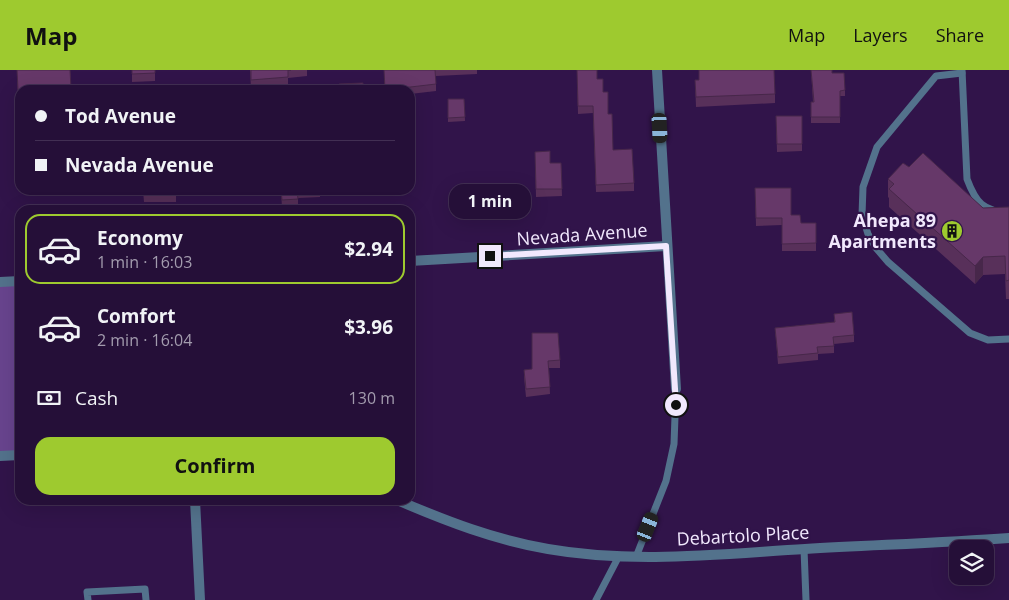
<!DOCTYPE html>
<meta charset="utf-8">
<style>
:root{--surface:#250f38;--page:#2d1840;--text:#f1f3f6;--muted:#a39cae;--line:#422f53;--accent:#9eca2f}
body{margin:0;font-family:"Open Sans",sans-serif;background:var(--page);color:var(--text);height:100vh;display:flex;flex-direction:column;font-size:19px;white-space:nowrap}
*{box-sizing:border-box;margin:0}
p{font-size:16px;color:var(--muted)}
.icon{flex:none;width:28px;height:28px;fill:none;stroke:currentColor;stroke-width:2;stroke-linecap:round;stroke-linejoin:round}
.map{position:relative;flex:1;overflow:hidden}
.details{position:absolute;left:15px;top:135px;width:400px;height:300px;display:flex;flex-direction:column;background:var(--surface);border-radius:15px;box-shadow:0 5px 20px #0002,0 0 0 1px var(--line)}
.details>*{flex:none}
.hud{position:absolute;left:15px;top:15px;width:400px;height:110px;border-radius:15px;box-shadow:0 5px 20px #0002,0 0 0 1px var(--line);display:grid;align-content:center;height:110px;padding:0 20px;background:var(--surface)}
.controls{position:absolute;left:949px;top:470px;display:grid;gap:10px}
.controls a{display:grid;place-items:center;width:45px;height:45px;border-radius:10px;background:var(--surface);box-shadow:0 5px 20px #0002,0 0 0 1px var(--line);font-size:25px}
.end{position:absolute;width:22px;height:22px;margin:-11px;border:6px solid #f1e8fd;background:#111;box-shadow:0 0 0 2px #111}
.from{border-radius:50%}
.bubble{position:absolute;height:35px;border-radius:15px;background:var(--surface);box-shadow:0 5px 20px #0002,0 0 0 1px var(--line);font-size:16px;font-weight:700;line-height:35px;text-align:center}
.car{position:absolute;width:15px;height:30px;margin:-15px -8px;border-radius:6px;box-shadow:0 0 4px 1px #0007;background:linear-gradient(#222 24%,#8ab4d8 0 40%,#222 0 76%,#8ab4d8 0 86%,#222 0)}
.hud b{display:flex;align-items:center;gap:18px;height:48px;font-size:19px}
.hud b+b{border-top:1px solid var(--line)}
.hud i{width:12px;height:12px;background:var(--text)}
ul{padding:9px 0 0;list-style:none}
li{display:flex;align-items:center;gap:15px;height:70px;margin:0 10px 8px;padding:0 10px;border:2px solid transparent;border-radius:15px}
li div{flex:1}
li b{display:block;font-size:19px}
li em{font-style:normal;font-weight:700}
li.current{border-color:var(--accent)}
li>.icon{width:45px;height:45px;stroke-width:1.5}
.pay{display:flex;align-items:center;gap:12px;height:55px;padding:0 20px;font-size:19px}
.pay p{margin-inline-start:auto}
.button{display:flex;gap:10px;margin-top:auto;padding:10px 20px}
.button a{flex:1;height:58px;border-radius:15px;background:var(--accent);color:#111;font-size:20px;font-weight:700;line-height:58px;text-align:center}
header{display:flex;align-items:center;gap:30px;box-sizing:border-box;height:70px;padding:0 25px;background:var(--accent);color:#111}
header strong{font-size:24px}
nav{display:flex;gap:28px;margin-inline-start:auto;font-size:18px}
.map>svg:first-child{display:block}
.forest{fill:#68448e}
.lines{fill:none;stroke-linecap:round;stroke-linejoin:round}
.service{stroke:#53728c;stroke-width:7}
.minor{stroke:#53728c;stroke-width:10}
.wall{fill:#58305a}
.shaded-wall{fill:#47274a}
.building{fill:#663869;stroke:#47274a}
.route{stroke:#f1e8fd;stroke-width:6}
.labels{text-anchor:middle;stroke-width:4.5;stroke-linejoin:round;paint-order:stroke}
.poi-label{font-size:18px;font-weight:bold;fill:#f1e8fd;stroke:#31144a;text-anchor:end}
.street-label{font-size:18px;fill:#f1e8fd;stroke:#31144a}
</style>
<header>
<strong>Map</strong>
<nav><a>Map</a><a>Layers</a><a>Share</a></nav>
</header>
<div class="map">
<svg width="1009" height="530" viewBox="0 0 1009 530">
<rect width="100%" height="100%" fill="#31144a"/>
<!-- forest -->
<path class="forest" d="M20,211V385L0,386V212Z"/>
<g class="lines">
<!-- service -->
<g class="service">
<path d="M962,0L967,109C976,133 983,141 1009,143"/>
<path d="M962,3L936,6L877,77L863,117L862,145L868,164L876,178L888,192L970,263L988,270L1009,269"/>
<path d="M804,479L806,530"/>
<path d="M636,487L666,411L674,374L676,319"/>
<path d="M88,530L87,522L145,519L146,530"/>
<path d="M596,530L619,486"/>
</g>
<!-- minor -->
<g class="minor">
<path d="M657,0L676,319"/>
<path d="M410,191L666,176"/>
<path d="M0,212L20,211"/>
<path d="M0,386L20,385"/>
<path d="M195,430L200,530"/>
<path d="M397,430C446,451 495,470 548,479C633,494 720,484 805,479C873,475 941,473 1009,468"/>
</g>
</g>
<!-- wall -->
<g class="wall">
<path d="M17,0H70L71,20H20V28H18Z"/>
<path d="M132,0H155V11L132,12Z"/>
<path d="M250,0H307V6L288,8V15L251,18Z"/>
<path d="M384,0H477V4L436,6V21L410,24V20H385Z"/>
<path d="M577,0L597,9L603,22L608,44L613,80L634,113V121L596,122L593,43L578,44Z"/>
<path d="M811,0H832V3L845,20V26H840V53H811V32H813Z"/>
<path d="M695,10L775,24V33L696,37Z"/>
<path d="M448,29H464L465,51L448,52Z"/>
<path d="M776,46H802V81L777,82Z"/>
<path d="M535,82L550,93H561L562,126L536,127Z"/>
<path d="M909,97L983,138L1009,137V229H1006L1005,204L983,205L975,214L889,137V128L888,127V109Z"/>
<path d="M755,118L791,145L801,153H816V181H782V155L756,156Z"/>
<path d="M143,120L176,124V132H144Z"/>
<path d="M281,120H320V127L298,128V137L282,138Z"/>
<path d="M834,244L854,265V272L834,274V283L818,284V290L778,294L775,258L834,252Z"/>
<path d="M532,263L560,290V298H549L550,324L526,327L524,307V300L532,299Z"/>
</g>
<!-- shaded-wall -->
<path class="shaded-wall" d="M983,187V205L975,214V196Z"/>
<!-- building -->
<g class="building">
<path d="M17,0H70L71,18L18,20Z"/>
<path d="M132,0H155V3L132,4Z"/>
<path d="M251,0H291H288V7L251,10Z"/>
<path d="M384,0H435L436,14L385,20Z"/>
<path d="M577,0H597V9H603V22H608V44H612L613,80L632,79L634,113L596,115L593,36H578Z"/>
<path d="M699,0H774L775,24L696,27L695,10H699Z"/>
<path d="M811,0H832V3H844L845,20L840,21V47H811V32H814Z"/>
<path d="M363,13V20H339V14Z"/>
<path d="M448,29H464L465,47L448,48Z"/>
<path d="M776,46H802V74H777Z"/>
<path d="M550,81V93H561L562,119H536L535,82Z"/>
<path d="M923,83L983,138L1009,137V210L1006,211L1005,186L983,187L975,196L889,119L894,114L888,109L903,93L909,97Z"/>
<path d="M755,118H791V145H800L801,153H816V173L782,174V148H756Z"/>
<path d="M144,120H176V124L144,125Z"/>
<path d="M281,120H309H297L298,129L282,130Z"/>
<path d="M852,242L854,265L833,267L834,276L817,277L818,283L778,287L775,258L835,252L834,244Z"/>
<path d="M532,263H558L560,290L548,291L550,317L526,319L524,300L532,299Z"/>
</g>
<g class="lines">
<!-- route -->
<path class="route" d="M490,186L666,176L676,335"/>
</g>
<!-- icons -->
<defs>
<g id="building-disc" transform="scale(1.125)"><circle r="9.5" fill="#9eca2f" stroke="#31144a"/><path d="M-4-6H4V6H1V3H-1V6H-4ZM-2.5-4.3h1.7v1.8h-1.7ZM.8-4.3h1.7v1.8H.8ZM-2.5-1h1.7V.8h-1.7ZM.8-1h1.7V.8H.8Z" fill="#111"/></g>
</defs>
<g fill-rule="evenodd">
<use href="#building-disc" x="952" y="161"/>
</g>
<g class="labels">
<!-- poi labels -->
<g class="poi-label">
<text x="936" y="157">Ahepa 89<tspan x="936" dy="21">Apartments</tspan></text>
</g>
<!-- street labels -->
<g class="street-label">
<text transform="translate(582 165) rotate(-4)" y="6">Nevada Avenue</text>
<text transform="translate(743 466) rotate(-3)" y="6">Debartolo Place</text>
</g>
</g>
</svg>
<div class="controls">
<a><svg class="icon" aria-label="layers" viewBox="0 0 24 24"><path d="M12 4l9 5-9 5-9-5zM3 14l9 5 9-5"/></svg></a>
</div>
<i class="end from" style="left:676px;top:335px"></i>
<i class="end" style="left:490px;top:186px"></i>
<div class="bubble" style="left:449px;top:114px;width:82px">1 min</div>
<i class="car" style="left:660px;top:58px;rotate:177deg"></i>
<i class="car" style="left:648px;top:457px;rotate:22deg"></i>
<div class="hud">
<b><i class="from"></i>Tod Avenue</b>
<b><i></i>Nevada Avenue</b>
</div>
<section class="details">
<ul>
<li class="current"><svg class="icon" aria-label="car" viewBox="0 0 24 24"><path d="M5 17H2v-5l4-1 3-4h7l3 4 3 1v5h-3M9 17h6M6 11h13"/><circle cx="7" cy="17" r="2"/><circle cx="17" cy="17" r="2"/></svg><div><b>Economy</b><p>1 min · 16:03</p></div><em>$2.94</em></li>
<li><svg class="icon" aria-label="car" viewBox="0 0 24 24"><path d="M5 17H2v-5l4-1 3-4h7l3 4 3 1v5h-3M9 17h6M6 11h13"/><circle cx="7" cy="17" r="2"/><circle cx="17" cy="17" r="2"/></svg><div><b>Comfort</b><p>2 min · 16:04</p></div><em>$3.96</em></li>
</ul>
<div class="pay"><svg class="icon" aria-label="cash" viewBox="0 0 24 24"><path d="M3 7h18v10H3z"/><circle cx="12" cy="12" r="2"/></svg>Cash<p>130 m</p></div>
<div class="button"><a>Confirm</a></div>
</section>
</div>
